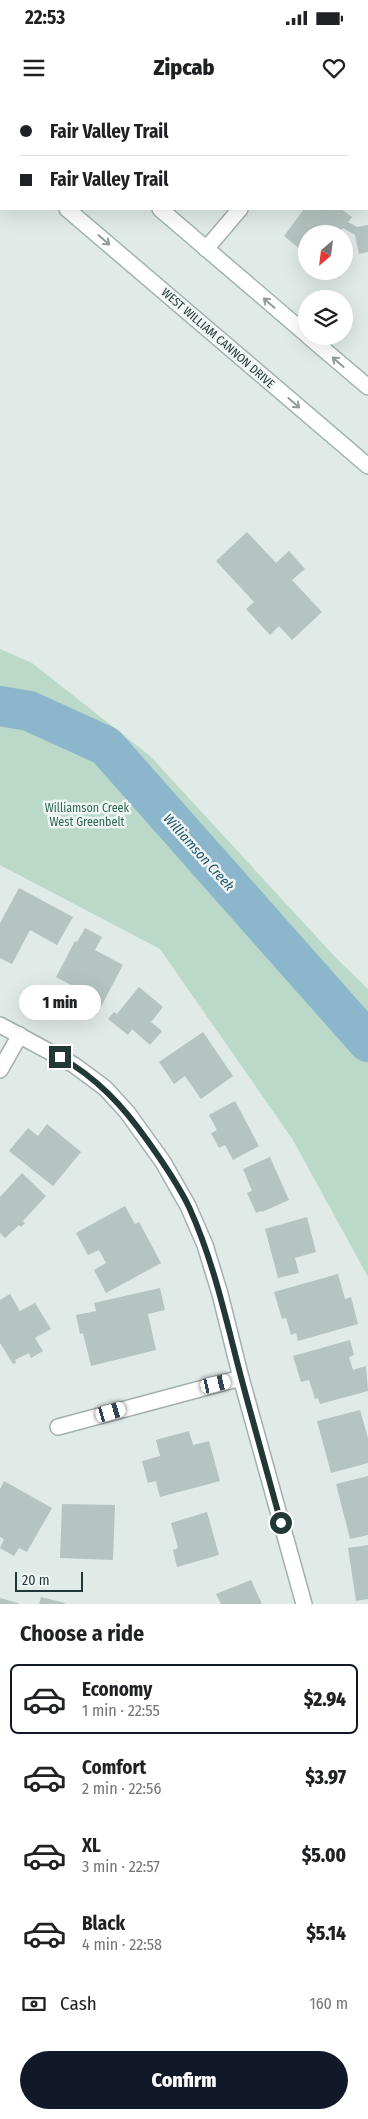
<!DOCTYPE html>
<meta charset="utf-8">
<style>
:root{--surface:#fff;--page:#f2f2f2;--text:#202124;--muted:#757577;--line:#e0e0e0;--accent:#111827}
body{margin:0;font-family:"Fira Sans Condensed",sans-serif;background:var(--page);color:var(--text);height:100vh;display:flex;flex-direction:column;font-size:19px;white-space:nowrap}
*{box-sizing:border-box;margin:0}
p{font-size:16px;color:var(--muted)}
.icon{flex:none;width:28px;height:28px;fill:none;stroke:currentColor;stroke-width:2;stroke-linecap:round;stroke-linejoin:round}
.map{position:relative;height:1504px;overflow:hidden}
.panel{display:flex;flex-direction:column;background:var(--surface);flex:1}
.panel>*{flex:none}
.guide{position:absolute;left:0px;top:0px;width:369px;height:110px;box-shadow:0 5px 20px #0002;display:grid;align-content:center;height:110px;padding:0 20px;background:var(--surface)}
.needle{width:32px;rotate:208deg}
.tools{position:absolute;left:298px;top:125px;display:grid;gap:10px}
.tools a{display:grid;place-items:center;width:55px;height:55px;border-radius:50%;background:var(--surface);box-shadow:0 5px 20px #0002;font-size:25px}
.scale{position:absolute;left:15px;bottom:12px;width:68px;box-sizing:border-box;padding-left:5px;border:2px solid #223836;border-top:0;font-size:14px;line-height:18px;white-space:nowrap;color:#223836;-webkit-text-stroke:4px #f0f6f4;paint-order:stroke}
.end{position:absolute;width:22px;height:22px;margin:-11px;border:6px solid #223836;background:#fff;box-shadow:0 0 0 2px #fff}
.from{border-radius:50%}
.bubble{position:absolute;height:35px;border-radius:18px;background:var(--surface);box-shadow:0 5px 20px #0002;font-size:16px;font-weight:800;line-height:35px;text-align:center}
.car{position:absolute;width:15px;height:30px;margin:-15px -8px;border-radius:6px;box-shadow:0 0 4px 1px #0007;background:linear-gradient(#fff 24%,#345 0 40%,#fff 0 76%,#345 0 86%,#fff 0)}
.guide b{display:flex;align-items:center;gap:18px;height:48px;font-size:19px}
.guide b+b{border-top:1px solid var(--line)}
.guide i{width:12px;height:12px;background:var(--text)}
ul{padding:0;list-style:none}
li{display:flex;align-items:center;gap:15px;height:70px;margin:0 10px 8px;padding:0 10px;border:2px solid transparent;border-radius:8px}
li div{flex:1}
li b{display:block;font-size:19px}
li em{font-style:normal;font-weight:800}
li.selected{border-color:var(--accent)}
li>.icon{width:45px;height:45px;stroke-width:1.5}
h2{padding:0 20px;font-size:22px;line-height:60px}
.pay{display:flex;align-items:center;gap:12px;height:55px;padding:0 20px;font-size:19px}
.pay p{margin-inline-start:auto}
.primary-button{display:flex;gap:10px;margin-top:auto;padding:10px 20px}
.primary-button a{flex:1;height:58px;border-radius:30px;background:var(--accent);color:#fff;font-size:20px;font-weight:800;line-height:58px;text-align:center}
.status{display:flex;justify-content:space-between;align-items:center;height:35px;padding:0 25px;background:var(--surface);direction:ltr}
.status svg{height:14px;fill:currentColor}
header{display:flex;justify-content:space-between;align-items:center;height:65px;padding:0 20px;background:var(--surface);font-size:22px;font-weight:800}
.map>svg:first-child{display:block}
.green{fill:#bad9c8}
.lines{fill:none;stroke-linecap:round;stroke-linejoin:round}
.river{stroke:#8bb6cb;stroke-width:40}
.building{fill:#b5c4c0}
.street-casing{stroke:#a3b1ae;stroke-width:18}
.secondary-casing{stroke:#a0b4b0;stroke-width:18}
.street{stroke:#fff;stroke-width:15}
.secondary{stroke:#fff;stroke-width:15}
.oneway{stroke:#909c9a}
.route{stroke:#223836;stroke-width:6}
.labels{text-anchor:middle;stroke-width:5;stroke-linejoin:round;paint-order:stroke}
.street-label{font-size:12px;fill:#223836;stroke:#f0f6f4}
.park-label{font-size:12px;fill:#2f6c51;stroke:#f0f6f4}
.water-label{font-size:14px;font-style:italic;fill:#21556f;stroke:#f0f6f4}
</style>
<div class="status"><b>22:53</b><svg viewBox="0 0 49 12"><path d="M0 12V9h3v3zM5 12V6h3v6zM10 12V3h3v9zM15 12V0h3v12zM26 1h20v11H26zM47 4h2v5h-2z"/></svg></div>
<header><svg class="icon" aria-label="menu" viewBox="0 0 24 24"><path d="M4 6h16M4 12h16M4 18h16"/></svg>Zipcab<svg class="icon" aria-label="heart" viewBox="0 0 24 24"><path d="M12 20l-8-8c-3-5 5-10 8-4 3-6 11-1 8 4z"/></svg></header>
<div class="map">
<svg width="368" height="1504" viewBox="0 0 368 1504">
<rect width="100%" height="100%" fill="#e0eae7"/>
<!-- green -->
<path class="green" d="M0,549L32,563L150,656L337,859L368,889V1177L293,1040L160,849L0,765Z"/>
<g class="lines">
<!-- river -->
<path class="river" d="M0,606L29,611L106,646L368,942"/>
</g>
<!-- building -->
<g class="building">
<path d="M304,109H341L352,117L348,122L357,127L368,125V152L359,154L355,135L343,128L339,134H306V154L284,136Z"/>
<path d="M247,432L276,463L289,451L305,469L292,480L322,512L292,540L279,526L270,535L246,509L254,502L216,461Z"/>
<path d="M19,788L73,817L57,845L30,830L12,864L0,858V823Z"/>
<path d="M85,828L102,837L95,850L123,865L96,916L75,904L82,891L56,877L75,841L77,842Z"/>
<path d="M139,887L163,907L151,922L162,931L150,945L132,929L128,935L108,919L114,912L117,914Z"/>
<path d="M203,932L233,976L201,999L185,976L174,984L159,962Z"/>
<path d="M235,1001L259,1046L233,1060L225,1045L219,1048L211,1033L217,1030L209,1015Z"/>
<path d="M47,1024L81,1052L53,1086L9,1051L28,1028L38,1036Z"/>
<path d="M270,1057L289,1100L262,1112L261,1111L256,1113L247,1093L252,1091L243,1069Z"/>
<path d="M22,1073L46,1096L23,1121L25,1123L21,1127L19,1125L5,1138L0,1133V1097Z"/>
<path d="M125,1106L135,1124L139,1122L161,1163L106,1193L94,1170L106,1163L99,1150L88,1155L76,1133Z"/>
<path d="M307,1117L316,1152L295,1158L299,1173L278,1178L265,1129Z"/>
<path d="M338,1174L345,1199L351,1197L358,1224L298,1241L296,1233L291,1235L286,1218L282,1219L274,1192Z"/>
<path d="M160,1188L165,1210L148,1214L156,1250L91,1266L83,1233L80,1234L76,1215L96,1211L94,1203Z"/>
<path d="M10,1194L20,1211L35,1203L51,1229L35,1238L43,1251L31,1258L29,1253L15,1260L16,1263L13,1264L0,1243V1200Z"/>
<path d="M350,1240L354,1255L349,1257L353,1270L366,1266L368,1291L320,1304L318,1298L315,1299L309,1280L301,1282L293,1256Z"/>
<path d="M360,1310L368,1338V1363L331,1373L317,1321Z"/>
<path d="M189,1331L193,1345L209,1341L220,1381L160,1397L156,1381L148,1383L142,1361L160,1356L156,1340Z"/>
<path d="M368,1376V1435L350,1439L336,1384Z"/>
<path d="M4,1381L52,1408L27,1452L19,1448L14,1456L0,1448L4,1439L0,1437V1389Z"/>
<path d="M62,1404L115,1405L113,1460L60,1458Z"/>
<path d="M207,1412L219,1455L177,1467L173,1450L178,1448L171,1423Z"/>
<path d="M368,1445V1499L356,1501L348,1448Z"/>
<path d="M251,1480L262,1504H221L216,1494Z"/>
<path d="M41,1497L65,1503V1504H39Z"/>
<path d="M0,1498L18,1503V1504H0Z"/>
</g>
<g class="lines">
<!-- street casing -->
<g class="street-casing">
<g id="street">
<path d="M331,1L332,0"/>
<path d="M206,149L240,109"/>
<path d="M0,925L74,965L105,988L127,1012L163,1062L188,1106L205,1145L220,1194L241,1278L304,1504"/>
<path d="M0,970L20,935"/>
<path d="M58,1327L241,1278"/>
</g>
</g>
<!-- secondary casing -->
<g class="secondary-casing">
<g id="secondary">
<path d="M33,0L35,1"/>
<path d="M0,51L1,52"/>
<path d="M67,109L368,366"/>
<path d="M160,109L306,234"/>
<path d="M308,236L368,287"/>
</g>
</g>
<!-- street -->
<use href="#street" class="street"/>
<!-- secondary -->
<use href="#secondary" class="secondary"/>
</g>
<!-- one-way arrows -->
<defs><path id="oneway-shaft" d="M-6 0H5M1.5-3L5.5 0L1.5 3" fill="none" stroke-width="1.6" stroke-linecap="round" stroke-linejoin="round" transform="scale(1.25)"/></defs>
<g class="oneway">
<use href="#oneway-shaft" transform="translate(104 140) rotate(41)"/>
<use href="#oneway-shaft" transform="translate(269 203) rotate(-139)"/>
<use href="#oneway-shaft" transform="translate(338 262) rotate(-139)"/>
<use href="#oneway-shaft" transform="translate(294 303) rotate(41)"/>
</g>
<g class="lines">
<!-- route -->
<path class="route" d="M60,957C97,978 123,1006 147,1040C162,1061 178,1084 189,1107C214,1162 226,1220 241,1277C254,1326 268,1375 281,1423"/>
</g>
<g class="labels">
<!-- street labels -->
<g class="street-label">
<text transform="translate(218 238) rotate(41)" y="4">WEST WILLIAM CANNON DRIVE</text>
</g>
<!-- park labels -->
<g class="park-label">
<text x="87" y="712">Williamson Creek<tspan x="87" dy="14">West Greenbelt</tspan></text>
</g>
<!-- water labels -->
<g class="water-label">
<text transform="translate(199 752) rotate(48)" y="5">Williamson Creek</text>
</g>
</g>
</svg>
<div class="tools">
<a><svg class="needle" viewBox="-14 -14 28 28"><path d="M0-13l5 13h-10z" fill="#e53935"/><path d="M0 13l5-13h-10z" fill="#757577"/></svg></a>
<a><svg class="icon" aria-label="layers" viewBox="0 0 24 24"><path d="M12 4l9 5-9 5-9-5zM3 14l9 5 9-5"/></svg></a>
</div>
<div class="scale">20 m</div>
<i class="end from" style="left:281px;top:1423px"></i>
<i class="end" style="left:60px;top:957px"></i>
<div class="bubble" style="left:19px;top:885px;width:82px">1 min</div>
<i class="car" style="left:216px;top:1284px;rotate:77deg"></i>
<i class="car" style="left:111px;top:1312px;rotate:74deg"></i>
<div class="guide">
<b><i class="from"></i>Fair Valley Trail</b>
<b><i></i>Fair Valley Trail</b>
</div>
</div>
<section class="panel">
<h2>Choose a ride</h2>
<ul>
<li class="selected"><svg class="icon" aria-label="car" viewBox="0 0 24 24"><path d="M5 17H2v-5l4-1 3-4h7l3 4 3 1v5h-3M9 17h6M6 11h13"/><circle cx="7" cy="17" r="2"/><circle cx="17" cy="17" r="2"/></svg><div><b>Economy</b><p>1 min · 22:55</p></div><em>$2.94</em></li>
<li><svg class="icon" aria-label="car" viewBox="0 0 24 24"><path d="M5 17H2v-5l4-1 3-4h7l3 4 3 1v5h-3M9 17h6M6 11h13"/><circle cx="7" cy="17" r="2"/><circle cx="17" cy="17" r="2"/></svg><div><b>Comfort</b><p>2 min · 22:56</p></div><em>$3.97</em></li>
<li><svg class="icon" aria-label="car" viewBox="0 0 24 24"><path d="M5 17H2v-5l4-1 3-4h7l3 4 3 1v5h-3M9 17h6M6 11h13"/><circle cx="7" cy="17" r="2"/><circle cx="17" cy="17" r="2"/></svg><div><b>XL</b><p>3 min · 22:57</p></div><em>$5.00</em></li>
<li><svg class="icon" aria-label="car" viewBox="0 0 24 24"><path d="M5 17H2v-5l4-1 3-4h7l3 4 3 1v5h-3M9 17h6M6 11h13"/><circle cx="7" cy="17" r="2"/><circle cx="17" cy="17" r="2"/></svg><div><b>Black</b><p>4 min · 22:58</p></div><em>$5.14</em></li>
</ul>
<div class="pay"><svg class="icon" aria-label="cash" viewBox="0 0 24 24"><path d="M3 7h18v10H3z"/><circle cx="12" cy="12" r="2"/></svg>Cash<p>160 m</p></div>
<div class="primary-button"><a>Confirm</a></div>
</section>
